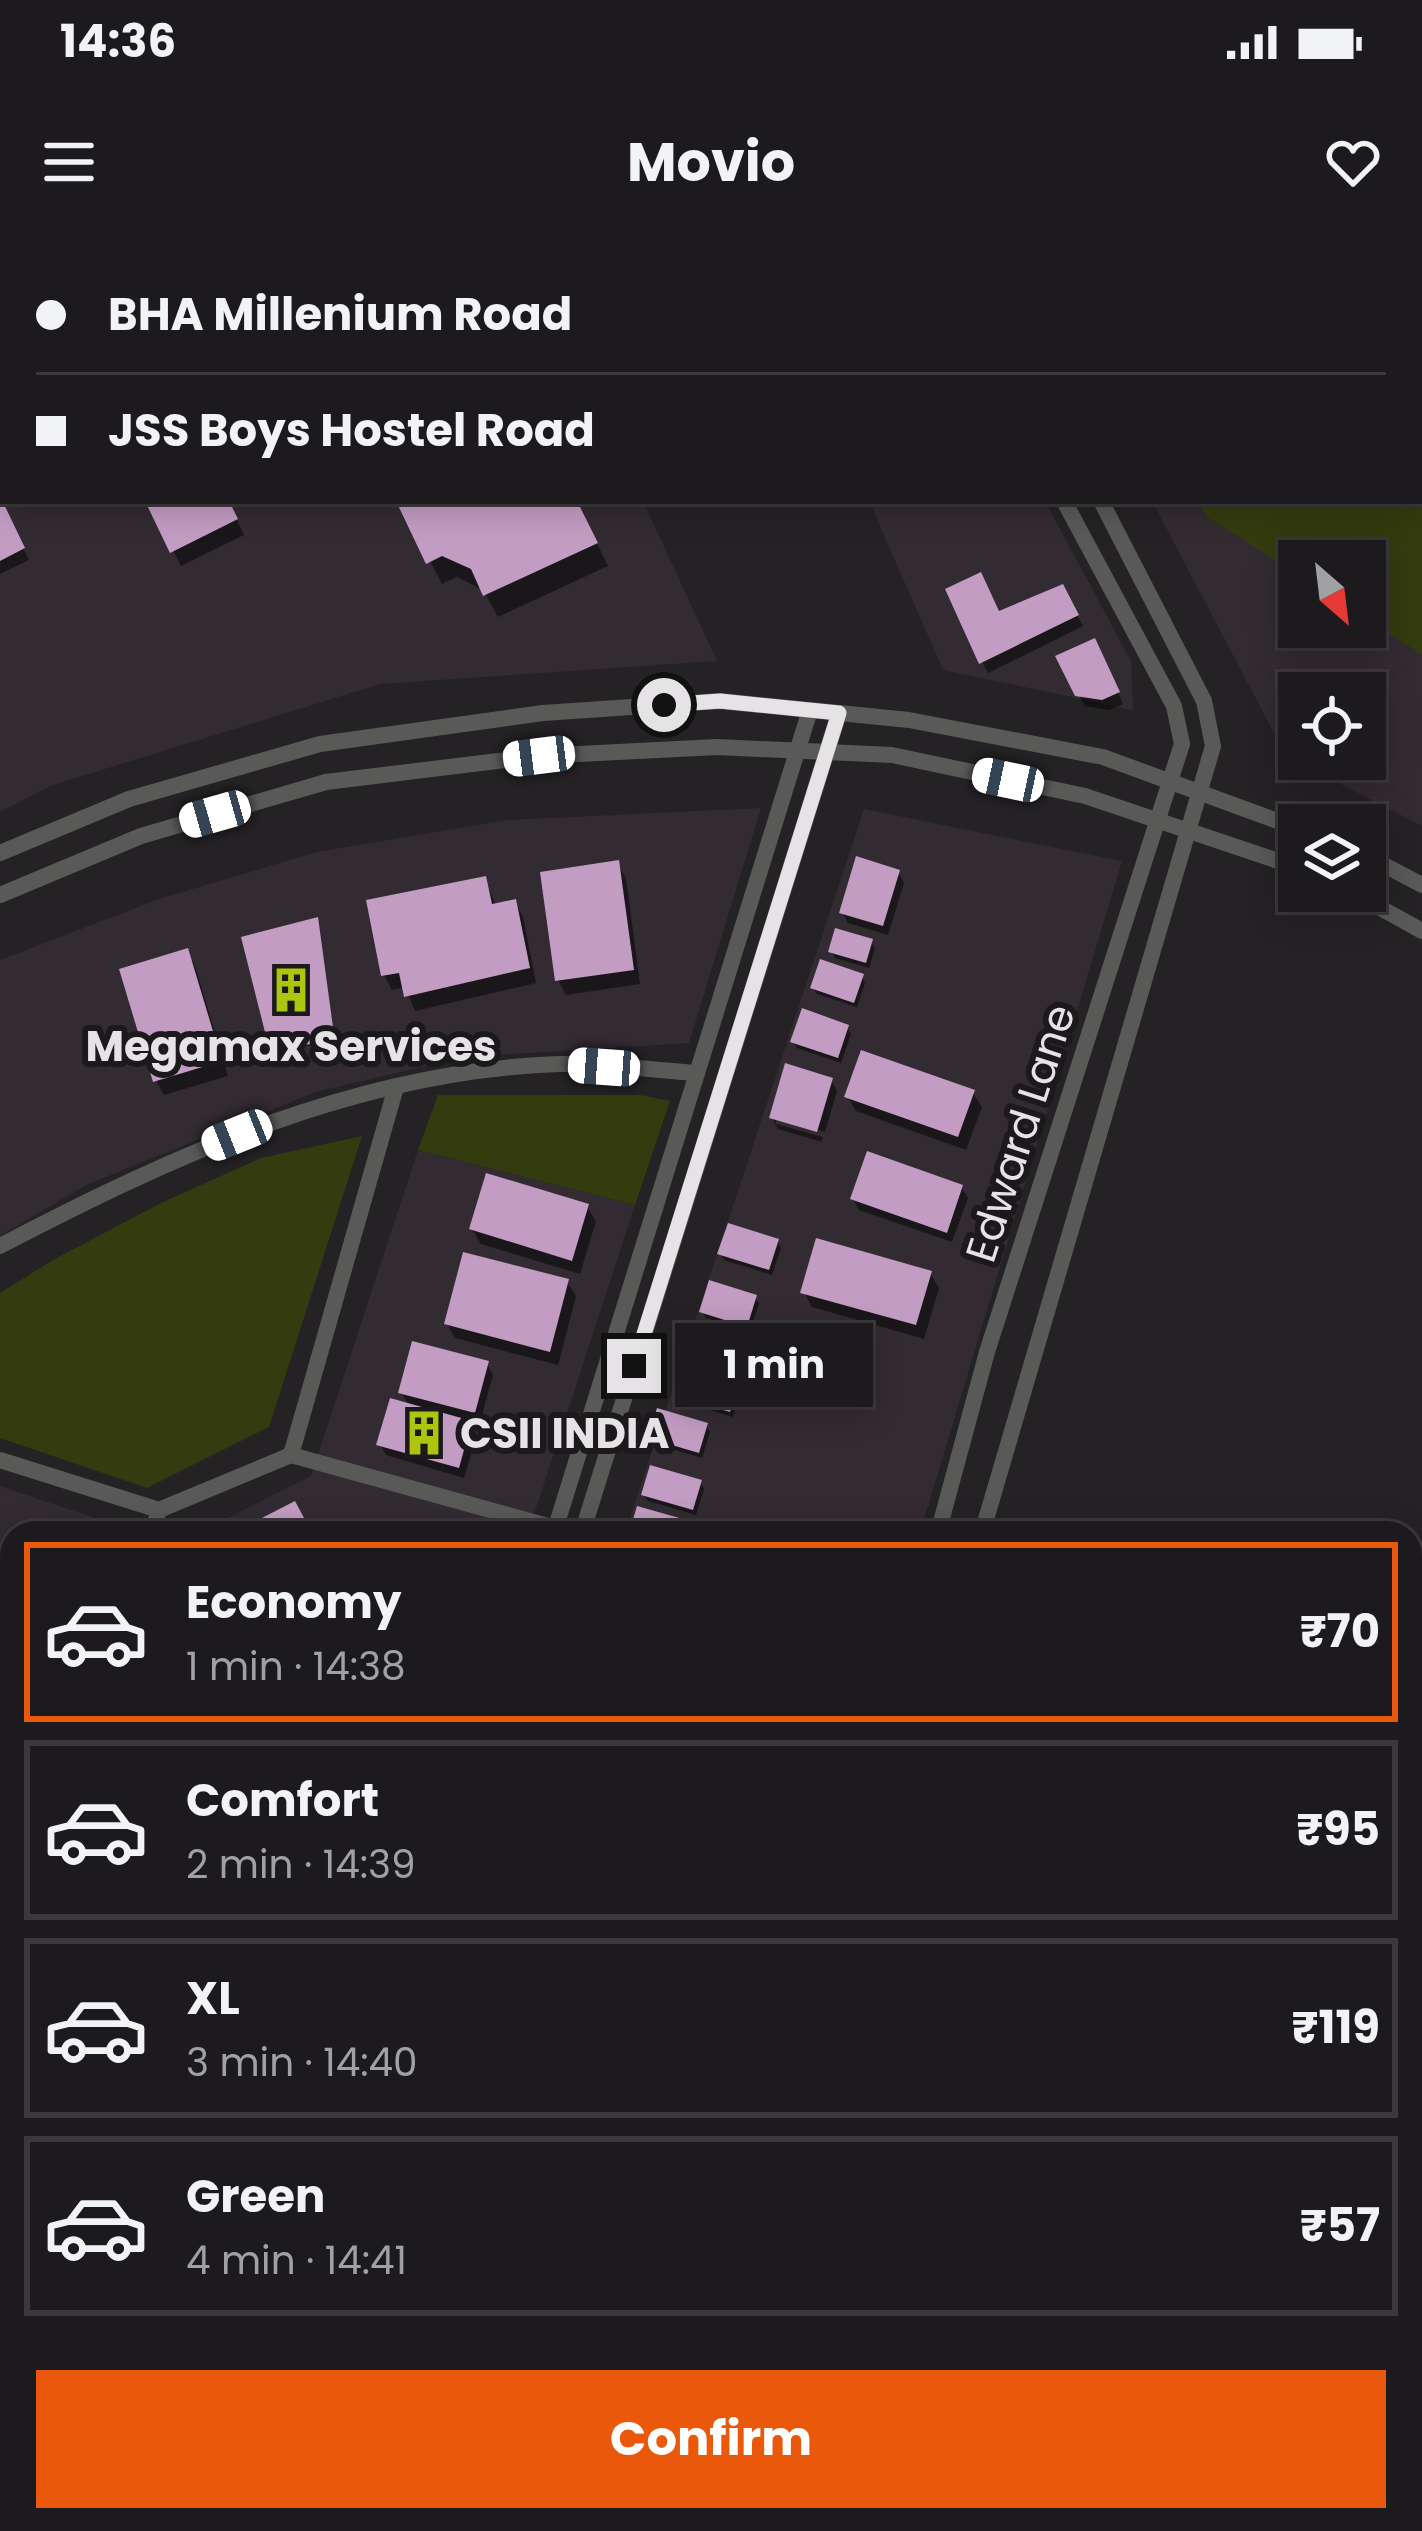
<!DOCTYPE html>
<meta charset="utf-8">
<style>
:root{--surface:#1c1a1c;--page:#292729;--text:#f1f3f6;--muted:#a0a1a3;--line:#3a383b;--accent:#ea580c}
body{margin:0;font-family:Poppins,sans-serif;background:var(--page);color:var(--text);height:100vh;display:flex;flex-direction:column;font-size:45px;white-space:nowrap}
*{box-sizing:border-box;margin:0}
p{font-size:39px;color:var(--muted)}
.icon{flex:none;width:66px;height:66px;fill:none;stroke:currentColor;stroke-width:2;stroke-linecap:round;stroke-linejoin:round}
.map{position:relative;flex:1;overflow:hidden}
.panel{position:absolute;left:0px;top:1281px;width:1422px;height:1011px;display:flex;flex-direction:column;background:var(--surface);border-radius:36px 36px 0 0;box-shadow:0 6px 30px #0003,0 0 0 3px var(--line)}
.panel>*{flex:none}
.top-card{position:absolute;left:0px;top:0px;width:1422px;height:264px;box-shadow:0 6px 30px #0003,0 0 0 3px var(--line);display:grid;align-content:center;height:264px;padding:0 36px;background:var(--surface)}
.needle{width:78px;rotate:152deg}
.buttons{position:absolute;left:1278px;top:300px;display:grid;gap:24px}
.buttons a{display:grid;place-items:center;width:108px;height:108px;border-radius:0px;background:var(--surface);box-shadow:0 6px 30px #0003,0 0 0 3px var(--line);font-size:60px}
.end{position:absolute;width:54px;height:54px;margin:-27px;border:15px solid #e5e3e5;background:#111;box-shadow:0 0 0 6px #111}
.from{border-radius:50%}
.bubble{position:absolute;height:84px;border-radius:0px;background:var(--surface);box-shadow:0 6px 30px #0003,0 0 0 3px var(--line);font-size:39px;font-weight:700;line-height:84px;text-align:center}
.car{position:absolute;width:36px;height:72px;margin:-36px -18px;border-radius:15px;box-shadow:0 0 9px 3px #0007;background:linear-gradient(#fff 24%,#345 0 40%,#fff 0 76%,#345 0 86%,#fff 0)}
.top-card b{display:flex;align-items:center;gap:42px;height:114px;font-size:45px}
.top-card b+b{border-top:3px solid var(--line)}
.top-card i{width:30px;height:30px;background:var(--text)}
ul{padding:21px 0 0;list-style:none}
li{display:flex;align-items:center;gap:36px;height:180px;margin:0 24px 18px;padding:0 12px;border:6px solid var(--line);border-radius:0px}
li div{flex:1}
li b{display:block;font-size:45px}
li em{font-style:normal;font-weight:700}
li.on{border-color:var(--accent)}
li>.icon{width:108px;height:108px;stroke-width:1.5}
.button{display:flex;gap:24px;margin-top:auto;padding:24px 36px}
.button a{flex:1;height:138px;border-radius:0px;background:var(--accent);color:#fff;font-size:48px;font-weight:700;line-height:138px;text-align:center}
.status{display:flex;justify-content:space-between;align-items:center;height:84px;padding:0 60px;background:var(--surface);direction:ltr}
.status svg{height:33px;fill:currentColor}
header{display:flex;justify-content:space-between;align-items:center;height:156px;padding:0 36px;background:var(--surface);font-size:54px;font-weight:700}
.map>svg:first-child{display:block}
.built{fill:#322b32;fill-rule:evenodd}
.green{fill:#343b0e}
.shadow{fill:#0007}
.building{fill:#c39cc3}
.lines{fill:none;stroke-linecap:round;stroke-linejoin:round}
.street{stroke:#595a58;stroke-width:16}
.secondary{stroke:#787976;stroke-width:24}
.route{stroke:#e5e3e5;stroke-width:15}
.labels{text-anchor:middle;stroke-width:12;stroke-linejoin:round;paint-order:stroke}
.poi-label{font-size:42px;font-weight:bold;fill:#e5e3e5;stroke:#1b191b}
.street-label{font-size:42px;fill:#e5e3e5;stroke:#1b191b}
</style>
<div class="status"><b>14:36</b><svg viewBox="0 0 49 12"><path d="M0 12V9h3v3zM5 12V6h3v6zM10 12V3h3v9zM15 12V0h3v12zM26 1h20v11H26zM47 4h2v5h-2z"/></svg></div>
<header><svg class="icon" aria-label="menu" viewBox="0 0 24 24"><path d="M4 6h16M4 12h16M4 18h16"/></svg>Movio<svg class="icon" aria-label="heart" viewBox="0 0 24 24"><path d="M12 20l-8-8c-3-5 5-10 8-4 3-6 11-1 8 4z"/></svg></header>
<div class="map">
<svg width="1422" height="2291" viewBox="0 0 1422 2291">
<rect width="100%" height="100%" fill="#252225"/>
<!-- built -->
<g class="built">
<path d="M0,0H904L905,3H3V261H643L717,421L380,444L50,546L0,572Z"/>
<path d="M1014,0H1422V586L1286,516L1152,261H1419V3ZM1299,321H1365V387H1299ZM1299,453H1365V519H1299Z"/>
<path d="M869,261H1045L1131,421L1133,470L943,430Z"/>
<path d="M761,568L689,803L463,817L316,852L86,945L0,996V720L159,659L317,612L507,580Z"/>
<path d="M864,569L1122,621L920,1293H625Z"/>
<path d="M418,910L635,965L528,1293H198L311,1236Z"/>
<path d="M0,1246L140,1293H12V1495L0,1491Z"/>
<path d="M0,1557L12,1561V1792L0,1819Z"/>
</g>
<!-- green -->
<g class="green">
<path d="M1422,53V415L1365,378V321H1299V336L1206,276L1198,261H1419Z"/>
<path d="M438,855H640L670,861L635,965L418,910Z"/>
<path d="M362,896L269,1187L147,1248L0,1198V1053L53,1020L161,963L261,918Z"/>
<path d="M41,2280H453L432,2291H44Z"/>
<path d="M839,2280H1134L1139,2291H845Z"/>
</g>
<!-- shadow -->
<g class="shadow">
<path d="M230,0H454L455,3H231Z"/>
<path d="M669,0H856L858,3H667Z"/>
<path d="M1271,0H1341L1270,3Z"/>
<path d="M0,261L29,320L0,334Z"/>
<path d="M148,261H228L244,295L181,326Z"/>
<path d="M399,261H576L608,326L498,377L483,350L457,337L442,344Z"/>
<path d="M1062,348L1083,386L988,433L982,422L999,374Z"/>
<path d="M1100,412L1123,464L1109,470L1085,466L1059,418Z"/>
<path d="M617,624L626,638L640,744L566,755L558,740Z"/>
<path d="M898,632L904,643L888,695L848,683L842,672Z"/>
<path d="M485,639L496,666L515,662L523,677L536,743L415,771L405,747L392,750L384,735Z"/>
<path d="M318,682L334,804L273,809L272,807Z"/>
<path d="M871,702L875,708L869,728L835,718L831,711Z"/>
<path d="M187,712L195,726L228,836L164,855L156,840Z"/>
<path d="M862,737L865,743L857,767L817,754L813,748Z"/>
<path d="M847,787L851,794L841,823L797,808L793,801Z"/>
<path d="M831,840L837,851L825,892L776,877V884L823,897L822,902L778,889L772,878Z"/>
<path d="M973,853L982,867L966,910L856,871L847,856Z"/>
<path d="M961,947L968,958L952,1002L859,970L853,959Z"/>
<path d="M587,967L596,981L580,1034L481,1004L472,989Z"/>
<path d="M777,1001L781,1008L772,1035L724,1020L721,1014Z"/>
<path d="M930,1033L939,1048L924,1099L812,1067L804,1052Z"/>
<path d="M567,1042L576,1056L558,1125L455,1098L447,1084Z"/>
<path d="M755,1057L759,1064L750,1091L706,1078L702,1071Z"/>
<path d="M487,1124L493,1135L480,1182L468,1179L477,1195L464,1238L386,1215L380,1204L410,1167L401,1152Z"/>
<path d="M737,1142L741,1149L733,1177L693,1165L689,1159Z"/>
<path d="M706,1185L710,1192L702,1218L655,1204L651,1198Z"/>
<path d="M700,1242L704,1249L696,1275L648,1261L644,1255Z"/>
<path d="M0,1343L12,1347V1413L0,1449Z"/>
<path d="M0,1711L12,1715V1761L7,1776L11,1782L0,1810Z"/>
</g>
<!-- building -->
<g class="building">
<path d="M0,256L25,308L0,321Z"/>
<path d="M145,261H229L238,279L170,313Z"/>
<path d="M396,261H577L598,303L483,356L471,329L442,316L426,324Z"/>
<path d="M981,332L999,371L1063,344L1079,375L979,424L945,349Z"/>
<path d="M1095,398L1120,452L1102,460L1075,456L1055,416Z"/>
<path d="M856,616L900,630L883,686L839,673Z"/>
<path d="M619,620L634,730L555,741L540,632Z"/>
<path d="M486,636L492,664L516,659L530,728L404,757L399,733L381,736L366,660Z"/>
<path d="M318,677L335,802L269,808L241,697Z"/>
<path d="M835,688L873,699L866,723L828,712Z"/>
<path d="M188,708L222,821L153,842L119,729Z"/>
<path d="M820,719L864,734L854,763L810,748Z"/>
<path d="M802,768L849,785L838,818L790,802Z"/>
<path d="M861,810L975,850L958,897L844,857Z"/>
<path d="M785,823L833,838L817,892L769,878Z"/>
<path d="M867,911L963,945L947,993L850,959Z"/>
<path d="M486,933L589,964L572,1021L469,989Z"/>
<path d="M728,983L779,999L769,1030L717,1014Z"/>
<path d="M816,998L932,1031L916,1085L800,1053Z"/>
<path d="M463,1012L569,1039L550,1112L444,1084Z"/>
<path d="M709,1040L757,1055L747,1087L699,1072Z"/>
<path d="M412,1101L489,1121L475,1173L398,1153Z"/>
<path d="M695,1127L739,1140L730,1172L686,1159Z"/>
<path d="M390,1158L472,1181L459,1228L376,1205Z"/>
<path d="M657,1168L708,1183L699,1213L648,1198Z"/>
<path d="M650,1225L702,1240L693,1270L641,1255Z"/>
<path d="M295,1261L312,1293H262L256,1281Z"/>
<path d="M637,1266L683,1279L679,1293H629Z"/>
<path d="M0,1340L12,1344V1389L0,1420Z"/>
<path d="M0,1707L12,1711V1743L6,1744L1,1758Z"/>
<path d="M1422,1918V2173L1410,2151V1924Z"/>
<path d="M1410,2195L1422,2218V2291H1171L1166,2280H1410Z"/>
</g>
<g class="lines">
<!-- street -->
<g class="street">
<path d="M927,0L929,3"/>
<path d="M966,0L967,3"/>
<path d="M0,613L129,559L320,504L543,473L720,461L909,480L1103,517L1299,589"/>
<path d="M1365,615L1422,645"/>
<path d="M1350,651L1422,691"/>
<path d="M0,655L141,596L326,542L539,516L717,507L892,515L1085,556L1299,628"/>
<path d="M0,1006C174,915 360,830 560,824C605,823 652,830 697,833"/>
<path d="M291,1215L555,1288"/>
<path d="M0,1220L159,1270L291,1215L396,847"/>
<path d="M152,1293L159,1270"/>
<path d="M554,1293L810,470"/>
<path d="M582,1293L839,473"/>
<path d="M938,1293L987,1112L1182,504L1174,466L1064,261"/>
<path d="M982,1293L1213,506L1204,461L1101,261"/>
<path d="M0,1510L12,1514"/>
<path d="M0,1533L12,1537"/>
<path d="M0,1865L12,1829"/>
<path d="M0,1892L12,1894"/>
<path d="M0,1927L12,1930"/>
<path d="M0,2102L12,1998"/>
<path d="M0,2235L12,2291"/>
</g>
<!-- secondary -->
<g class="secondary">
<path d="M1410,1812L1422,1806"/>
<path d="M1410,1858L1422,1852"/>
<path d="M742,2280L748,2291"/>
<path d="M791,2280L797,2291"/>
<path d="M479,2291L500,2280"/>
<path d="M566,2291L588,2280"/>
</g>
</g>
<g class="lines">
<!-- route -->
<path class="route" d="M634,1126L839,473L720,461L664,465"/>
</g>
<!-- icons -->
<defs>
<g id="building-bare" transform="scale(3.6)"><path d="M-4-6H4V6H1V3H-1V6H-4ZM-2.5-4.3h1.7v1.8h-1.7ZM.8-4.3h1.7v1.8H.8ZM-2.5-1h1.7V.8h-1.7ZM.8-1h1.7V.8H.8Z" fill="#adc60d" stroke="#1b191b" stroke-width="2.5" paint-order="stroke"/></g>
</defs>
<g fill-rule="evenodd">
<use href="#building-bare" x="291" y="750"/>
<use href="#building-bare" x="424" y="1193"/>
</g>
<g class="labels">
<!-- poi labels -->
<g class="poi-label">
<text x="291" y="821">Megamax Services</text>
<text x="460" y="1208" text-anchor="start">CSII INDIA</text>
</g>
<!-- street labels -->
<g class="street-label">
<text transform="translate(1020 893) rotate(-72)" y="15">Edward Lane</text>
</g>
</g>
</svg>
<div class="buttons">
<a><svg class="needle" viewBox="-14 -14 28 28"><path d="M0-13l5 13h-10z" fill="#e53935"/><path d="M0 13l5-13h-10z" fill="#a0a1a3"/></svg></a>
<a><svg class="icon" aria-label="locate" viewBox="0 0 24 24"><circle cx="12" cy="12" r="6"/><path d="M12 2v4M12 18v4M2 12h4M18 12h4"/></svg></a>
<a><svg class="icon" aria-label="layers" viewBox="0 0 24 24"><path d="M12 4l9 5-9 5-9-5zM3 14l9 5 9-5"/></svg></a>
</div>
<i class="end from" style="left:664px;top:465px"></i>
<i class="end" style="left:634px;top:1126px"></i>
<div class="bubble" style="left:675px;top:1083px;width:198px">1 min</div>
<i class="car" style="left:539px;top:516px;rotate:263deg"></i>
<i class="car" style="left:1008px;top:540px;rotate:282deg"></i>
<i class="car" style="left:215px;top:574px;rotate:254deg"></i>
<i class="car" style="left:604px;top:827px;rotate:274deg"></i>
<i class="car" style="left:237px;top:895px;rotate:248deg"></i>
<div class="top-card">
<b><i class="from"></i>BHA Millenium Road</b>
<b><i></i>JSS Boys Hostel Road</b>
</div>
<section class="panel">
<ul>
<li class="on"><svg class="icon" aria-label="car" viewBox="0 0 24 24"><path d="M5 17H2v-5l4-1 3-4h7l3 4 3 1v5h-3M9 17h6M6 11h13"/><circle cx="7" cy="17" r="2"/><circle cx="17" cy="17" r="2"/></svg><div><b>Economy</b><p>1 min · 14:38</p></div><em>₹70</em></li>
<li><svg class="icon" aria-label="car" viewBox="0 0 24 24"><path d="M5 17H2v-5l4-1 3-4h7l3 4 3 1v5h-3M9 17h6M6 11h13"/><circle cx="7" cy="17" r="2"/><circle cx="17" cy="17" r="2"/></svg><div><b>Comfort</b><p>2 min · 14:39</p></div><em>₹95</em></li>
<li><svg class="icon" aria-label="car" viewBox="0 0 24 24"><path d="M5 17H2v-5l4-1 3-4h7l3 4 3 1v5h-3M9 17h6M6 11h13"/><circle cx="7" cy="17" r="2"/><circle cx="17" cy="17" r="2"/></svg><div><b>XL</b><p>3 min · 14:40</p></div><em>₹119</em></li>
<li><svg class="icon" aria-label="car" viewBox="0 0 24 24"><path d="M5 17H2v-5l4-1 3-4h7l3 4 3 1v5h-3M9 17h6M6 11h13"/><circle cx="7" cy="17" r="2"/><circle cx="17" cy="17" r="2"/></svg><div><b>Green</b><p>4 min · 14:41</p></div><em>₹57</em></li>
</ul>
<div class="button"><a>Confirm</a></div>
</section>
</div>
